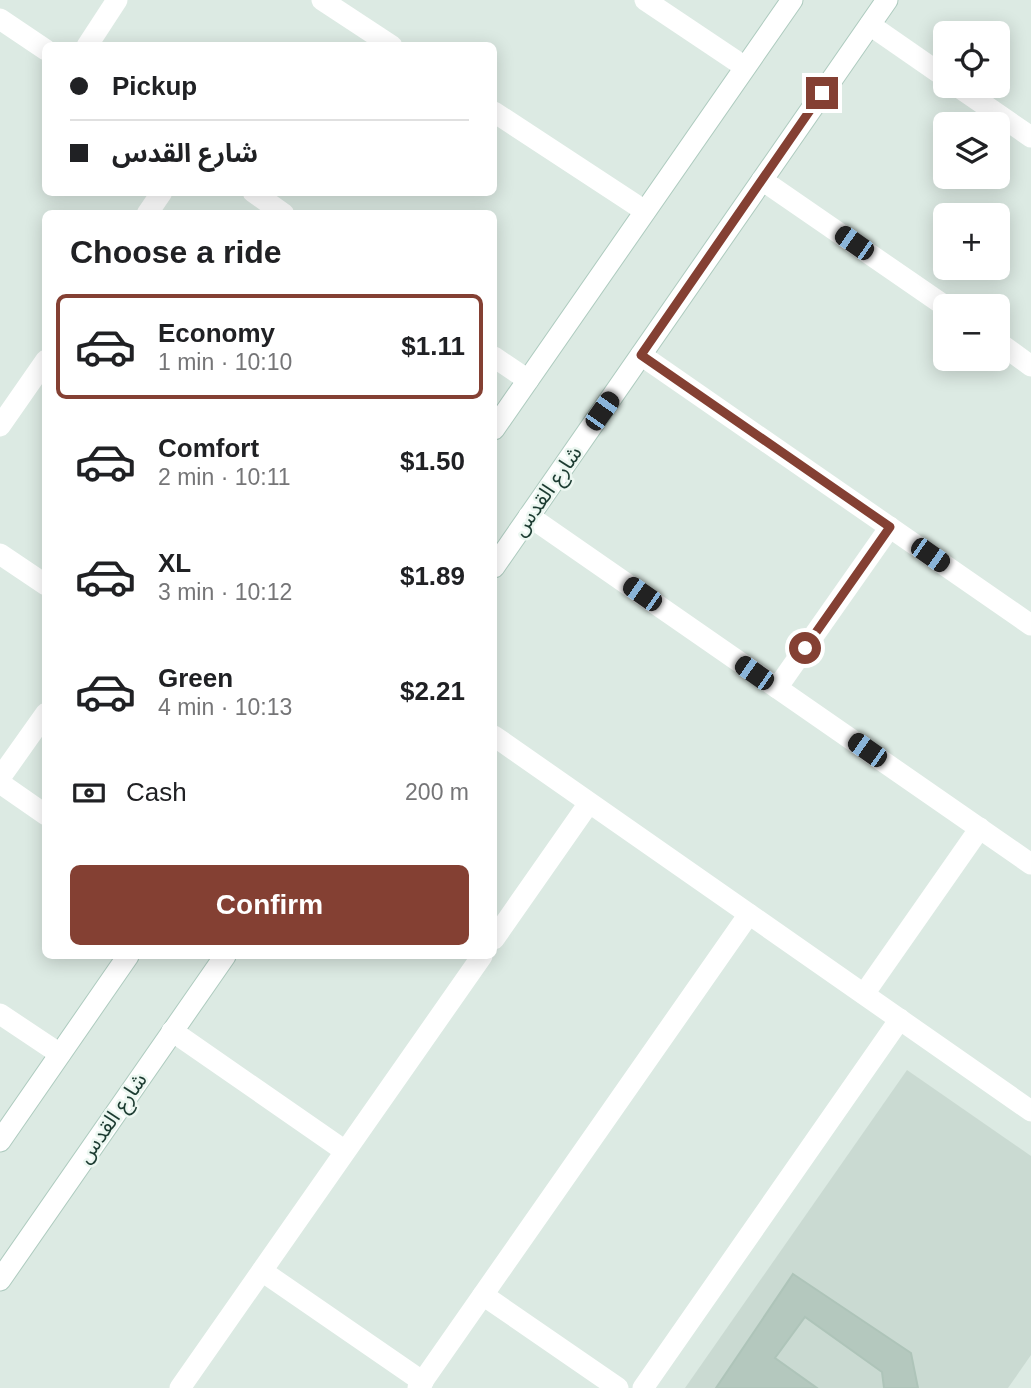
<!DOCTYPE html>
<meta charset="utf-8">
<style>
:root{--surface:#fff;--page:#f6f6f6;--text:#202124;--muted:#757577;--line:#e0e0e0;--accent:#844033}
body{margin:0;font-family:Arial,"Noto Sans Arabic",sans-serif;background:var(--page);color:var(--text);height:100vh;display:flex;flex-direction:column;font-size:26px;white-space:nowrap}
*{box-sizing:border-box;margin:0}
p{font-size:23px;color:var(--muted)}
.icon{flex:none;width:38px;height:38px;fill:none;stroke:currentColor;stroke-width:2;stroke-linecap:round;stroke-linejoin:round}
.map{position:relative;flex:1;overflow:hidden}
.details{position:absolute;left:42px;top:210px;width:455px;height:749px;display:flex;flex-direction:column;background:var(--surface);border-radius:10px;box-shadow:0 4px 18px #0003}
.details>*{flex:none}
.hud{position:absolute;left:42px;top:42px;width:455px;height:154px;border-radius:10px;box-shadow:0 4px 18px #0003;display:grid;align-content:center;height:154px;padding:0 28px;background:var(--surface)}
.fabs{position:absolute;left:933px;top:21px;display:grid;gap:14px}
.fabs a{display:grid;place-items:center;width:77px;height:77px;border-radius:10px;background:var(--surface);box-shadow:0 4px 18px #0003;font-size:35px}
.end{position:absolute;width:32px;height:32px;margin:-16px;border:9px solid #844033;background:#fff;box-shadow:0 0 0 4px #fff}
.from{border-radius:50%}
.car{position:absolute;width:21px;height:42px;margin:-21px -10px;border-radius:9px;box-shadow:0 0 5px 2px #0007;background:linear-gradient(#222 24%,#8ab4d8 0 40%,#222 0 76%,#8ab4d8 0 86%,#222 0)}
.hud b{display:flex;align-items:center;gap:24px;height:66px;font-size:26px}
.hud b+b{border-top:2px solid var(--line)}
.hud i{width:18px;height:18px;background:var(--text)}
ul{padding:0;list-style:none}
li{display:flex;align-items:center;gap:21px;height:105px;margin:0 14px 10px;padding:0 14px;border:4px solid transparent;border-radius:10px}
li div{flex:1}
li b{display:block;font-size:26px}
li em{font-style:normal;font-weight:700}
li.active{border-color:var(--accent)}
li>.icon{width:63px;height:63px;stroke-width:1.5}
h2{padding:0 28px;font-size:32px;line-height:84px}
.pay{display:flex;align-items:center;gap:18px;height:77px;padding:0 28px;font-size:26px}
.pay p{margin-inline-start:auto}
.cta{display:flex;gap:14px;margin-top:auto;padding:14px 28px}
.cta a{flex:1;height:80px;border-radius:10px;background:var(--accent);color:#fff;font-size:28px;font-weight:700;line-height:80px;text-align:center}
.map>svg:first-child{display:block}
.built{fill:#cadad2}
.building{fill:#b4c8be;stroke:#aec4b9;stroke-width:2}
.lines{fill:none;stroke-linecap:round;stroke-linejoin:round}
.secondary-casing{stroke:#aecbbf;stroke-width:23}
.street{stroke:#fff;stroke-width:21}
.secondary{stroke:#fff;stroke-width:21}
.route{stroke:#844033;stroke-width:9}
.labels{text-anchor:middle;stroke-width:5;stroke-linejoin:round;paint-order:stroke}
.street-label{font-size:21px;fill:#1c3b31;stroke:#ecf7f1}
</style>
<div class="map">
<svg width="1031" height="1388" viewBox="0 0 1031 1388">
<rect width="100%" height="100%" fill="#dceae3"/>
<!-- built -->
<path class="built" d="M907,1070L1031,1156V1355L1008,1388H685Z"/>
<!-- building -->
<path class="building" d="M793,1274L911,1353L918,1388H884L882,1372L805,1317L775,1358L817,1388H716Z"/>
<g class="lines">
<!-- secondary casing -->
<g class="secondary-casing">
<g id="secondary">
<path d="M494,429L792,0"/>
<path d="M494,567L887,0"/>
<path d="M0,1141L128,956"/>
<path d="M0,1280L225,956"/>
</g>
</g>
<!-- street -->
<g class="street">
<path d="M322,0L392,46"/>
<path d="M645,0L745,67"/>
<path d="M0,19L46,50"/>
<path d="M870,25L945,77"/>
<path d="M87,46L117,0"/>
<path d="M957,86L1031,137"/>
<path d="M494,112L645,211"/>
<path d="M762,180L945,306"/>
<path d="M253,192L284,214"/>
<path d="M147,214L162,192"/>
<path d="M998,342L1031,366"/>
<path d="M641,355L1031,625"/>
<path d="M494,357L528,380"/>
<path d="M0,426L46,360"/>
<path d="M529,516L1031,864"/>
<path d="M0,554L46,585"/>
<path d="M777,688L890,527"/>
<path d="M494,736L1031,1111"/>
<path d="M0,778L46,713"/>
<path d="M0,783L46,815"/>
<path d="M494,939L589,803"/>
<path d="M864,994L980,828"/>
<path d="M0,1014L60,1054"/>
<path d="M172,1031L345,1151"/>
<path d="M262,1271L423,1382"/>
<path d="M483,1295L618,1388"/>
<path d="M180,1388L482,956"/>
<path d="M418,1388L749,914"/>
<path d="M643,1388L900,1019"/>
</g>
<!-- secondary -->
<use href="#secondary" class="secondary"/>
</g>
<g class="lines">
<!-- route -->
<path class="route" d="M805,648L890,527L641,355L822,93"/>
</g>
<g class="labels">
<!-- street labels -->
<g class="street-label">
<text transform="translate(547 491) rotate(-55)" y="7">شارع القدس</text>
<text transform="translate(112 1118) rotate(-55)" y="7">شارع القدس</text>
</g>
</g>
</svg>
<div class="fabs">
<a><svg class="icon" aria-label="locate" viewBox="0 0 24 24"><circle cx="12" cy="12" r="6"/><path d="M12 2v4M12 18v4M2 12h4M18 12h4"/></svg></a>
<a><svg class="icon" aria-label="layers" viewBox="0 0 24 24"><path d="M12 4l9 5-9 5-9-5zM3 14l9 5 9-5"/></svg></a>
<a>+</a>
<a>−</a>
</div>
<i class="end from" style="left:805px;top:648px"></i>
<i class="end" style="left:822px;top:93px"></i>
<i class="car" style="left:854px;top:243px;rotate:305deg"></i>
<i class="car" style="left:602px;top:411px;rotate:35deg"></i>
<i class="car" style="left:930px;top:555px;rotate:125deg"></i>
<i class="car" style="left:642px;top:594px;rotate:305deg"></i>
<i class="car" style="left:754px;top:673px;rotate:305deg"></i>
<i class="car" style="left:867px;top:750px;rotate:305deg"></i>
<div class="hud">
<b><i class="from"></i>Pickup</b>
<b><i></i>شارع القدس</b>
</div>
<section class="details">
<h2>Choose a ride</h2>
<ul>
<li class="active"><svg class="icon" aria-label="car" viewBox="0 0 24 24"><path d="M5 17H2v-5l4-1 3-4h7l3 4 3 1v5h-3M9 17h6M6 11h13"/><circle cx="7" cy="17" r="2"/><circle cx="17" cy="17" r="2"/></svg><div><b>Economy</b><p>1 min · 10:10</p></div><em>$1.11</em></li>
<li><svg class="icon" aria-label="car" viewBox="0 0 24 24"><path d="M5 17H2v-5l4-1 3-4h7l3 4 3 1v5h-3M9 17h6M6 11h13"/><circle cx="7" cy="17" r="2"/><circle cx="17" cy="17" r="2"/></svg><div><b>Comfort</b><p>2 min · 10:11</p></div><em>$1.50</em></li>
<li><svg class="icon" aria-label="car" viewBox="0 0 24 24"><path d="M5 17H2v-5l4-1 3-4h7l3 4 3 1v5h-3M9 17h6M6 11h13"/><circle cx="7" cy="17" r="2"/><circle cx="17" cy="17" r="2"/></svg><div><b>XL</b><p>3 min · 10:12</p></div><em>$1.89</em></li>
<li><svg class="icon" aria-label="car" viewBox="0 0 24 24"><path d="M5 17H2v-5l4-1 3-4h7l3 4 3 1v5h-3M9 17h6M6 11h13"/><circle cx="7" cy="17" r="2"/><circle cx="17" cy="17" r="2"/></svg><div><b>Green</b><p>4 min · 10:13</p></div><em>$2.21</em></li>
</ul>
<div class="pay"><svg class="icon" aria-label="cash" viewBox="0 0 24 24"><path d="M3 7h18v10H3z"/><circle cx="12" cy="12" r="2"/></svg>Cash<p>200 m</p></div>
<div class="cta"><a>Confirm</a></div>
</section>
</div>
